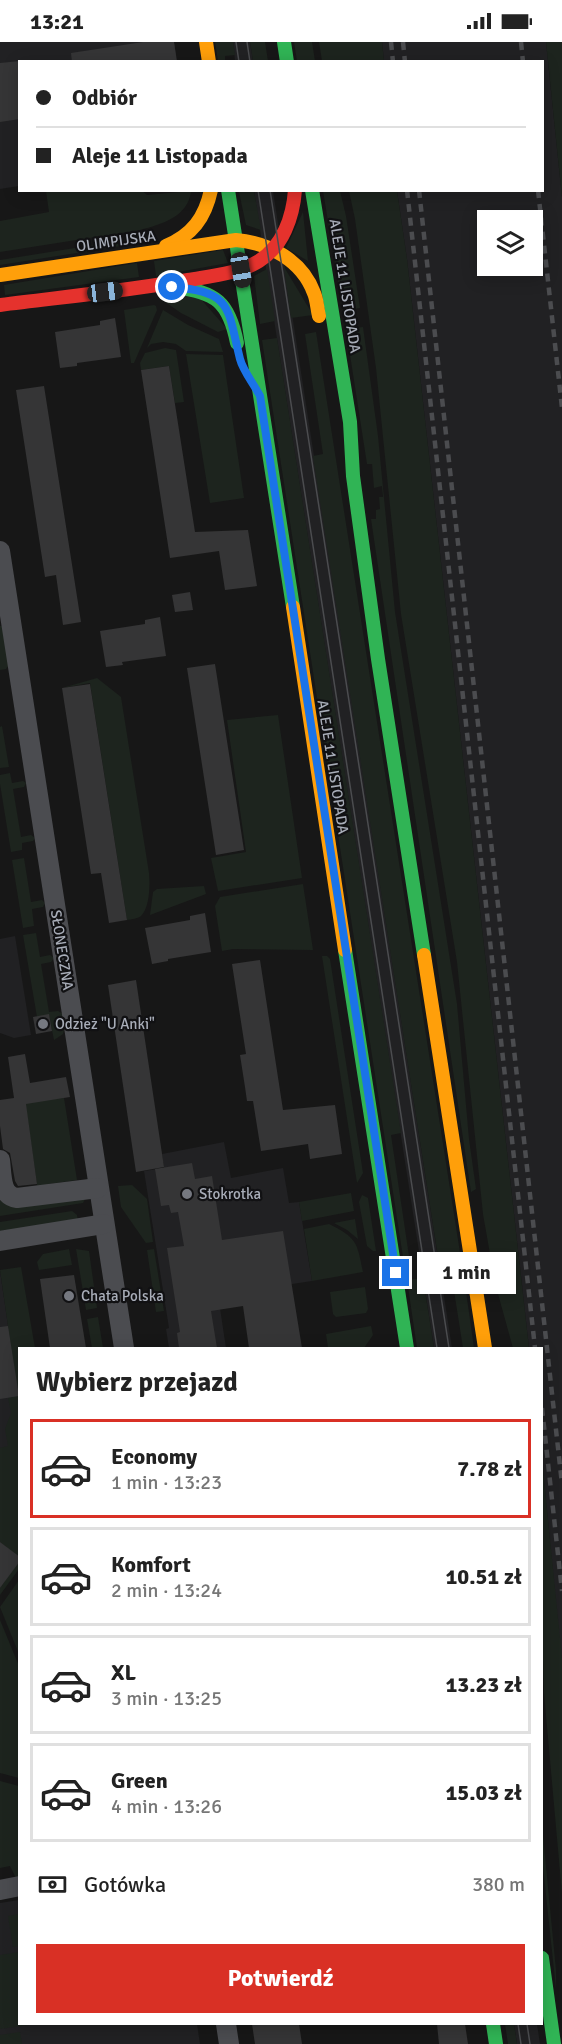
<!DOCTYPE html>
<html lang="pl">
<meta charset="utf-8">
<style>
:root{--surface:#fff;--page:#f6f6f6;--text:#222;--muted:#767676;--line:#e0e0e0;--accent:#d93025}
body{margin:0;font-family:Signika,sans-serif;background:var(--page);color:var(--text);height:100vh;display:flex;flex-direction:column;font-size:22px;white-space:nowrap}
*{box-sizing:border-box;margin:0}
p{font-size:20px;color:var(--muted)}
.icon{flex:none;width:33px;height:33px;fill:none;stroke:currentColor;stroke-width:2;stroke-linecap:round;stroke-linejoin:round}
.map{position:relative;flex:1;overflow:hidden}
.drawer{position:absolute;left:18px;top:1305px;width:525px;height:678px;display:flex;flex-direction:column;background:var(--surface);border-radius:0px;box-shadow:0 3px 15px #0003}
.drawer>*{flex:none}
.banner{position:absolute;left:18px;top:18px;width:526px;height:132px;border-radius:0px;box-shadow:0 3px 15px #0003;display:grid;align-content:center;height:132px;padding:0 18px;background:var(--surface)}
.buttons{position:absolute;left:477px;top:168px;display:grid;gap:12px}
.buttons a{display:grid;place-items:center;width:66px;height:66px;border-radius:0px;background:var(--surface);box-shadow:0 3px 15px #0003;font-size:30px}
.end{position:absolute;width:27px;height:27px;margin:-14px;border:8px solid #1a73e8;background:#fff;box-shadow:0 0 0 3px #fff}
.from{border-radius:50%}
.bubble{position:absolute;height:42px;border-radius:0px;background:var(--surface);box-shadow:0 3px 15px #0003;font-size:20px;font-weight:700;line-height:42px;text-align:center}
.car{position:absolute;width:18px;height:36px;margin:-18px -9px;border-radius:8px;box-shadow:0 0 4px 2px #0007;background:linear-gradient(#222 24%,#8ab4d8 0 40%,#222 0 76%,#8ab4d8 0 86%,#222 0)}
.banner b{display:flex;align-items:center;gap:21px;height:57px;font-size:22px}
.banner b+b{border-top:2px solid var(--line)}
.banner i{width:15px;height:15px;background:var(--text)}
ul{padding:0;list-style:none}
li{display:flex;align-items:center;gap:18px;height:99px;margin:0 12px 9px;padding:0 6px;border:3px solid var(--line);border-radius:0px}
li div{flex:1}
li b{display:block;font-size:22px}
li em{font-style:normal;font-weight:700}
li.on{border-color:var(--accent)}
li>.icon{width:54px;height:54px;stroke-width:1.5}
h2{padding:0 18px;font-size:27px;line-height:72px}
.pay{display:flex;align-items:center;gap:15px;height:66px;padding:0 18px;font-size:22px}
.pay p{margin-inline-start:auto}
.primary-button{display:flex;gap:12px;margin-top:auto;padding:12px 18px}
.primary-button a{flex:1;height:69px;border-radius:0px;background:var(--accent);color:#fff;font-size:24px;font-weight:700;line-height:69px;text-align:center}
.status{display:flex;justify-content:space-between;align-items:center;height:42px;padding:0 30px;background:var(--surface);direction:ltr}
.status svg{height:16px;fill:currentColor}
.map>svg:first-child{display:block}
.built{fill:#212123;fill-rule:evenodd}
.green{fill:#1d241e}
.building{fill:#353536}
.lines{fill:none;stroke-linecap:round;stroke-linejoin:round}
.street{stroke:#4b4c50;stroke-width:20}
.fast{stroke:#30b455;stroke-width:14}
.slow{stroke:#ff9f0a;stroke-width:14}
.jam{stroke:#e5322d;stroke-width:14}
.tram{stroke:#4b4c4f;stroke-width:1.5}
.rail{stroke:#4b4c4f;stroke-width:4.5;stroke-dasharray:8 6;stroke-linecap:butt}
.route{stroke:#1a73e8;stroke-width:8}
.poi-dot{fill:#757880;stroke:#111113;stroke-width:2}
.labels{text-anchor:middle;stroke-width:4.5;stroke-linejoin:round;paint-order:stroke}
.street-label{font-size:15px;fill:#a8adb8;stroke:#111113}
.poi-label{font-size:15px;fill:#a8adb8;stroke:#111113;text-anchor:start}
</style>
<div class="status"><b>13:21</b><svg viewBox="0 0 49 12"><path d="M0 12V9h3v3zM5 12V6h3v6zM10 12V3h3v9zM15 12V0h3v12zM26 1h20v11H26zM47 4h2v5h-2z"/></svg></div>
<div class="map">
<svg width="562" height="2002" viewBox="0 0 562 2002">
<rect width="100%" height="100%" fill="#171717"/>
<!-- built -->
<g class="built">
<path d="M0,0H174L177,19L20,20L19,144L0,147Z"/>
<path d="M233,0H250L253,19H235Z"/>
<path d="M382,0H546L562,155V1623L542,1418V1306H529L407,217L397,149L543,148V20L384,19ZM488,178H532V224H488Z"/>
<path d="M254,149H273L452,1306H434Z"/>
<path d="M15,894L31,993L14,996L0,991V897Z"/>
<path d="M224,1100L231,1136L283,1126L289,1161L299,1160L312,1239L218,1253L226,1306H169L166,1287L169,1286L144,1129L164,1126L162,1112Z"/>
<path d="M0,1229L19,1358V1438L0,1428Z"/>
<path d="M19,1858L20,1982H197L200,2002H0V1861Z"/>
<path d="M514,1982H537L540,2002H517Z"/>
</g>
<!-- green -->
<g class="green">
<path d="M215,0H233L235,13L225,14V19H218Z"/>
<path d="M250,0H265L268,19H253Z"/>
<path d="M294,0H312L315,19H297Z"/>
<path d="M319,0H382L384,19H322Z"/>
<path d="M546,0H562V155Z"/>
<path d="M141,148L147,153L191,149C188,175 162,182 140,188L0,210V179L49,170L46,149Z"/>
<path d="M254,149L261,188L246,183L239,150Z"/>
<path d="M323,149H340L346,174L360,266L343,269Z"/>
<path d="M349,149H397L407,217L529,1306H513L495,1241L483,1172L457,920L401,572L376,326L355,177Z"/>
<path d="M303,170L308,219L286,206Z"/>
<path d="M131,197L134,202L0,223V218Z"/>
<path d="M223,208L228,221L156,234L154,219Z"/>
<path d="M137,221L139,235L5,253L4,243Z"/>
<path d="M284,225L313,273L291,276Z"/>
<path d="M267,227L275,279L260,282L254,234Z"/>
<path d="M177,253L199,255L227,287L218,290L181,271L161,257Z"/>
<path d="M154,263L156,264L157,268L134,321H131L124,268Z"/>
<path d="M163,268L188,283L219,297L223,310L186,309L176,302L163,300L151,302L147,306Z"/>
<path d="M363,285L378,394L395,570L457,962L469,1097L476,1147L471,1150L371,477H376V468L380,467L379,455H383L382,444L374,446L372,422H367L346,287Z"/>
<path d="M316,290L461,1217L439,1221L313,414L323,412L305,292Z"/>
<path d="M277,296L401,1091L391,1093L409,1214L403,1215L262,298Z"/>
<path d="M165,306L176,308L184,360L175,361L169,324L141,328L140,321L145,311Z"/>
<path d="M186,312L223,313L244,456L210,461Z"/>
<path d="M0,584H3L9,623L6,627L0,628Z"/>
<path d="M97,636L121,655L149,831C150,843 150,865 141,874C137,877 132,877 127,878L90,641L62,646Z"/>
<path d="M278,673L302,836L218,849L211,816L246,810L227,678Z"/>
<path d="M2,684L9,725L0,726V685Z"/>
<path d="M10,731L12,741L23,739L26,741L24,745L13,747L21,795L31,793L35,796L33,799L22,801V808L11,810L0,742V733Z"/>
<path d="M24,816L31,860L42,858L45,861L43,865L32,867L34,884L23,886L12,818Z"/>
<path d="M303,842L313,908L233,907L222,909L215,864L220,855Z"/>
<path d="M204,844L206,852L150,873L153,850L157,847Z"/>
<path d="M36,891L40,915L50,913L54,916L51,920L41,922L49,970L58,969L63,972L65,984L63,992L54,998L49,973L37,975L23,893Z"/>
<path d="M322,914H327L330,917L363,1131L357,1141Z"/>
<path d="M64,1056L77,1138L49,1142L38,1149L25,1060Z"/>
<path d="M132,1143L147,1157L153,1200L146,1201L121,1165L118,1144Z"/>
<path d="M351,1151L354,1169L302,1179L299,1160Z"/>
<path d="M362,1153L368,1156L376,1209H373L367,1204L359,1160Z"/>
<path d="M85,1157L83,1161L0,1174V1159Z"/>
<path d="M72,1169L77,1173L78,1180L0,1189V1180Z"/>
<path d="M355,1177L358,1197L347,1188L334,1181Z"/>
<path d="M329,1182C357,1196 357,1200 363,1230L312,1239L304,1187Z"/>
<path d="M69,1207L72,1223L39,1228L37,1220L43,1212Z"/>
<path d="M76,1207L89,1209L97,1266L86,1268Z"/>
<path d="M154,1207L164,1269L156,1270L147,1208Z"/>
<path d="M21,1225L35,1306H20L19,1515L0,1500V1406L8,1404L5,1387L11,1371L8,1356L18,1354L0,1228Z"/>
<path d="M464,1235L474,1306H463L452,1236Z"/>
<path d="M423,1236L434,1306H417L407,1238Z"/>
<path d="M365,1245L368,1267L366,1271L336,1275L333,1272L330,1250Z"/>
<path d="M98,1275L103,1306H92L87,1277Z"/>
<path d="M371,1284L373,1293L364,1306H328L326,1292Z"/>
<path d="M542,1418L562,1616V1852L544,1651L542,1586Z"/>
<path d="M19,1519V1527L0,1553V1546Z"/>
<path d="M19,1538H20L19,1612L0,1565Z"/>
<path d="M0,1578L19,1624V1736L0,1731Z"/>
<path d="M0,1739L19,1744L20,1835L16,1836L10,1824L0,1826Z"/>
<path d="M542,1783L556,1928V1947L542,1815Z"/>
<path d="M19,1872V1904L13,1905L8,1874Z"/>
<path d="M19,1910L20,1982H36L0,1987V1913Z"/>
<path d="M505,1982H514L517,2002H508Z"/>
<path d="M20,1990L22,2002H0V1993Z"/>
</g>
<!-- building -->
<g class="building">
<path d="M143,0H174L177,20H72L71,11Z"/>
<path d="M20,19V77L0,80V21Z"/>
<path d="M115,276L121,315L77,321V324L60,326L55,290L100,283V279Z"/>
<path d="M169,324L195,490L248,488L257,544L225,548L219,509L170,516L141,328Z"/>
<path d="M44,344L81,580L63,583L56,533L45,535L16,348Z"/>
<path d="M190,550L193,568L175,570L172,553Z"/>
<path d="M160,575L166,614L122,620L123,623L106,625L100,589L145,582V578Z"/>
<path d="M215,622L244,808L216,813L187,626Z"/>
<path d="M90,642L127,878L109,881L101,831L91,832L62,646Z"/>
<path d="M205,871L211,910L168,917V919L152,922L145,886L190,878V874Z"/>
<path d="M260,918L283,1068L335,1063L342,1112L310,1117L308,1102L261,1109L253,1059H247L245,1045L240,1013L246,1012L232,922Z"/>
<path d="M136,938L164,1125L136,1130L108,943Z"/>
<path d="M49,972L52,989L36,992L33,975Z"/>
<path d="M25,1012L30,1041L66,1035L70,1055L26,1062L37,1142L18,1144L15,1139L10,1111L3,1107L0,1084V1058L14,1056L8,1015Z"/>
<path d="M192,1121L195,1137L212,1134L222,1198L283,1189L302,1306H249L243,1264L211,1269L217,1306H179L177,1291L180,1290L167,1206L184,1204L178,1170L171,1171L169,1163L161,1164L155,1127Z"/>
<path d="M74,1233L86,1306H50L40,1237Z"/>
<path d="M8,1284L19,1354L0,1357V1285Z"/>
<path d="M0,1500L20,1515V1519L0,1546Z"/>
<path d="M252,1982H299L302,2002H255Z"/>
<path d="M437,1982H465L468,2002H439Z"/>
</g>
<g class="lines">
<!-- street -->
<g class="street">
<path d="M0,509L124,1306"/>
<path d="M0,1118C2,1133 0,1154 17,1156L98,1146"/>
<path d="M0,1199L104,1182"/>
<path d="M0,1848L20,1844"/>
<path d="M226,1982L229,2002"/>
</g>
<!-- fast -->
<g class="fast">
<path d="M284,0L287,20"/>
<path d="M228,148L293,565"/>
<path d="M312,148L350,380L353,434L378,617L424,913"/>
<path d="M175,245C216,250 229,260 237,301"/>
<path d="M345,908L407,1306"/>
<path d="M542,1916L554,2002"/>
<path d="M493,1982L496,2002"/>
</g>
<!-- slow -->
<g class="slow">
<path d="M206,0L209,20"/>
<path d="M166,204C192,193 205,176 211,148"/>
<path d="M0,233L236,198C269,201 302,218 314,251C317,258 317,266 319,274"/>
<path d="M293,565L345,908"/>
<path d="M424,913L485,1306"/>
</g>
<!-- jam -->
<path class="jam" d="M0,263C63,255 125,249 188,238C211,234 238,232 259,219C283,204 293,175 295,148"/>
<!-- tram -->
<g class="tram">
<path d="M236,0L239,20"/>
<path d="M247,0L250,20"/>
<path d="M258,148L437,1306"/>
<path d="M270,148L449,1306"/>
<path d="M518,1982L521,2002"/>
<path d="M527,1982L530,2002"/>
</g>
<!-- rail -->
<g class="rail">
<path d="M391,0L393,20"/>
<path d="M403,0L405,20"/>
<path d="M521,0L523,20"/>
<path d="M407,148L535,1306"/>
<path d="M419,148L562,1442"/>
<path d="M538,148L562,366"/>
<path d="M542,1366L562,1549"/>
</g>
</g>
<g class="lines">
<!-- route -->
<path class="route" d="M172,245C233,250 227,265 240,317C243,329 254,342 260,354L396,1231"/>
</g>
<!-- markers -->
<g class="poi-dot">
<circle cx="43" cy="982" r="6"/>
<circle cx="187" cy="1152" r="6"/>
<circle cx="69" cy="1254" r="6"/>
</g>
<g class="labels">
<!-- street labels -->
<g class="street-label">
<text transform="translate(116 199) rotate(-8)" y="5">OLIMPIJSKA</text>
<text transform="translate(345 244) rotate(81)" y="5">ALEJE 11 LISTOPADA</text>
<text transform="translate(333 725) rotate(81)" y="5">ALEJE 11 LISTOPADA</text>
<text transform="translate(62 908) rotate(81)" y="5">SŁONECZNA</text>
</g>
<!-- poi labels -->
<g class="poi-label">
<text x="55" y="987">Odzież "U Anki"</text>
<text x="199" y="1157">Stokrotka</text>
<text x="81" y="1259">Chata Polska</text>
</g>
</g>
</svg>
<div class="buttons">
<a><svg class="icon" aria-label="layers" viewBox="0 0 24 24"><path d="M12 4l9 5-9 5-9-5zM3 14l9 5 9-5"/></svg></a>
</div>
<i class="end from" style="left:172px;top:245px"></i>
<i class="end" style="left:396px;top:1231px"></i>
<div class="bubble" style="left:417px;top:1210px;width:99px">1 min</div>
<i class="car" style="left:241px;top:228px;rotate:171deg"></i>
<i class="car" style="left:105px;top:250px;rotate:83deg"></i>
<div class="banner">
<b><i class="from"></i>Odbiór</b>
<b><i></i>Aleje 11 Listopada</b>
</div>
<section class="drawer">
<h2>Wybierz przejazd</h2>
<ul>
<li class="on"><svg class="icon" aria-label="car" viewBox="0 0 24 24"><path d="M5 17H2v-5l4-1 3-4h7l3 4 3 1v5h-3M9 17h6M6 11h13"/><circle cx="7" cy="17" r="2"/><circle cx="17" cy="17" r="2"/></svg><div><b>Economy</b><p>1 min · 13:23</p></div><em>7.78 zł</em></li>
<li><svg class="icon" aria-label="car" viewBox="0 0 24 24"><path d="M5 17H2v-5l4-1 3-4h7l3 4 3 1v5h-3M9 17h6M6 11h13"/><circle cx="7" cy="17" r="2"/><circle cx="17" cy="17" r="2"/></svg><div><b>Komfort</b><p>2 min · 13:24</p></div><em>10.51 zł</em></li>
<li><svg class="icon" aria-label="car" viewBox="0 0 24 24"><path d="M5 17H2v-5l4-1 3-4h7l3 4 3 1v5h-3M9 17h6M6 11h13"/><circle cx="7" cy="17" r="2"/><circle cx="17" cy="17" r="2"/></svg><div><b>XL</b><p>3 min · 13:25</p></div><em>13.23 zł</em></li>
<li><svg class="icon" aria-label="car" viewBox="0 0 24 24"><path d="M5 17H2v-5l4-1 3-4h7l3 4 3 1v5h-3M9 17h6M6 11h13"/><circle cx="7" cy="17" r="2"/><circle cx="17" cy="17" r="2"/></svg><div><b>Green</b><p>4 min · 13:26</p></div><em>15.03 zł</em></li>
</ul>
<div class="pay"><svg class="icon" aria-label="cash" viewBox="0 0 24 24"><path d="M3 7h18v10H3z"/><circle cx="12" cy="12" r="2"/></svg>Gotówka<p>380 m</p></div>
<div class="primary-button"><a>Potwierdź</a></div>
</section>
</div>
